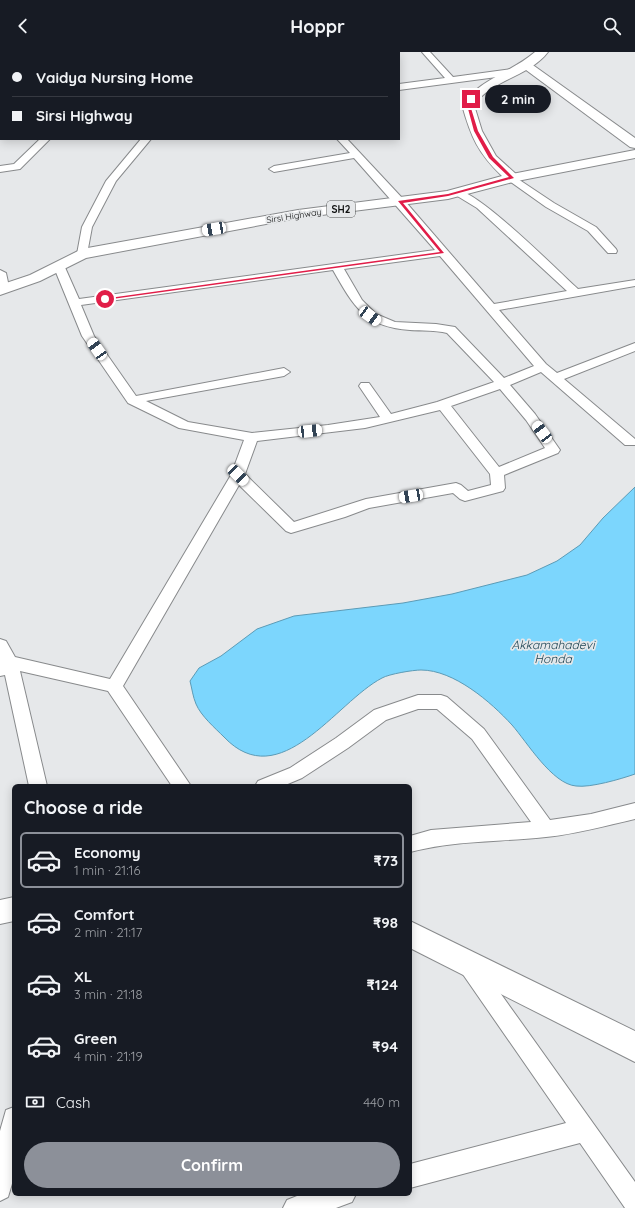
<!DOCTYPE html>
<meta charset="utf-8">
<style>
:root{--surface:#171b24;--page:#242831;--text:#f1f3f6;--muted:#9ea1a6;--line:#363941;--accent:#8c9099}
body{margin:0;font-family:Quicksand,sans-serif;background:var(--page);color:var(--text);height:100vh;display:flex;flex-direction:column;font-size:15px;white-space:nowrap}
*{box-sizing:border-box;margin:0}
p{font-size:13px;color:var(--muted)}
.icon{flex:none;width:22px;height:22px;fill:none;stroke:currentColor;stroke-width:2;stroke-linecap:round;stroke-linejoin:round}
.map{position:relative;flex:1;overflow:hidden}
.details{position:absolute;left:12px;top:732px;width:400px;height:412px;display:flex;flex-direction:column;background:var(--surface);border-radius:6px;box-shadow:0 2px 10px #0003}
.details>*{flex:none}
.banner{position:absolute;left:0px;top:0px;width:400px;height:88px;box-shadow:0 2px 10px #0003;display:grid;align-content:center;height:88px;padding:0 12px;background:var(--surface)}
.end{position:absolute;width:18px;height:18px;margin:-9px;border:5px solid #e11d48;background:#fff;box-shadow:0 0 0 2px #fff}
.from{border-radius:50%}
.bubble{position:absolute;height:28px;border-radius:14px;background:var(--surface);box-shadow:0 2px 10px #0003;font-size:13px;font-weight:800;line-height:28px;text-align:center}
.car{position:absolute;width:12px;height:24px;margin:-12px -6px;border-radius:5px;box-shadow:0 0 3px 1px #0007;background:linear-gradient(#fff 24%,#345 0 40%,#fff 0 76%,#345 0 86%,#fff 0)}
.banner b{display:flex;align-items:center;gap:14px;height:38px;font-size:15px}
.banner b+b{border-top:1px solid var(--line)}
.banner i{width:10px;height:10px;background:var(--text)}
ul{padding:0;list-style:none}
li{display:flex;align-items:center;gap:12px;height:56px;margin:0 8px 6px;padding:0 4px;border:2px solid transparent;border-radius:6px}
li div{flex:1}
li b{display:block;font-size:15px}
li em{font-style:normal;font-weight:800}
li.current{border-color:var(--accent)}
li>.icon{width:36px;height:36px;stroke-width:1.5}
h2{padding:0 12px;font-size:18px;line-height:48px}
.pay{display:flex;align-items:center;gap:10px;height:44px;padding:0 12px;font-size:15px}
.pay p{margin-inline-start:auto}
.button{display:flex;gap:8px;margin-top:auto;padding:8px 12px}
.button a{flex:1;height:46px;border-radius:24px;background:var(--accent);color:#fff;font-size:16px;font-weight:800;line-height:46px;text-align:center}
header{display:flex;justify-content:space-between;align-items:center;height:52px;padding:0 12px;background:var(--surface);font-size:18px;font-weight:800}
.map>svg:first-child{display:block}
.water{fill:#7cd6fd;stroke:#5c9bb6}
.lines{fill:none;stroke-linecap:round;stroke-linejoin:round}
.street-casing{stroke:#888a8c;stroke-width:2}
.secondary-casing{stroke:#888a8c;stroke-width:2}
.primary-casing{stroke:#888a8c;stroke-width:2}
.street{fill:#fff;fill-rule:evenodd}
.secondary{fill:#fff;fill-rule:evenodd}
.primary{fill:#fff;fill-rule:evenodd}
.route{fill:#e11d48}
.labels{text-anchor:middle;stroke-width:3.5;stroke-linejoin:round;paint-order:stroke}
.far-street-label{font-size:9px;fill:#101111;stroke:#e6e8ea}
.shield{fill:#e6e8ea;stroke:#505252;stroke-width:1}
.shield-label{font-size:10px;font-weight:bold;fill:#101111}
.water-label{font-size:12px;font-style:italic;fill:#153e4e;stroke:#e6e8ea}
</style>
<header><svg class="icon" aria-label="back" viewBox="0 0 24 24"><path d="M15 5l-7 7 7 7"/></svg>Hoppr<svg class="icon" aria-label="search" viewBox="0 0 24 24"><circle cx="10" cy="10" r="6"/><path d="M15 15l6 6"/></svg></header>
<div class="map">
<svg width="635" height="1156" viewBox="0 0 635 1156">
<rect width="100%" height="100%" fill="#e6e8ea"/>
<!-- water -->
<path class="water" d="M635,435V722C621,727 590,736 576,734C552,732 527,690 512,673C491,650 454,618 421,618C413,618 389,622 382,626C336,650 280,744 224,685C215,676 201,664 196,652C193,645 192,637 190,629L199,616L221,604L257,577L294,564L403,551L452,542L527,523L557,509L580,493L603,466Z"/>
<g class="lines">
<!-- street casing -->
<g class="street-casing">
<g id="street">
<rect x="267" y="0" width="8" height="1"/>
<rect x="331" y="0" width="8" height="1"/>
<path d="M422,0H430L453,25L512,17L516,20L512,23L399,38V32L445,26Z"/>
<path d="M40,87H50L20,117L0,120V114L14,112Z"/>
<path d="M141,87H151L116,129L92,175L87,202L86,204H78L77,202L82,175L106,129Z"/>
<path d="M337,87H347L404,148L494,252L567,239L477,156L454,142L453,140L454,138C473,133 560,221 578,237L635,228V234L499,258L546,312L557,321L635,291V299L564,327L635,387V393H625L541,320L510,333L535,362L560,398L558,401L504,423L505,436L503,439L465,449L460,447L453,441L369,456L345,465L291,481L286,479L239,433L123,634L191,734H172L108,639L20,619L47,734H29L5,623L0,624V587L6,589L15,605L110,627L231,423L244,388L179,376L128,351L82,284L53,213L59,210L63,211L79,247L435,198L354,106L274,120L269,117L274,114L350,101ZM440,204L534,314L504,326L455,275L436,272L395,270L376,262L362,248L344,217ZM333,218C354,255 365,275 410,278C422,279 435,278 447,281L494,330L437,350L391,362L369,331H361L359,334L380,365L328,373L252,381L188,370L146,349L284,324L290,320L284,316L136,344L94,284L81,253ZM500,337L526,368L545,396L499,415L451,354ZM440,358L490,422L491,433L468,439L461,433L456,431L366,447L294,470L245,422L257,389L365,376Z"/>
<path d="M512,123L554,151L596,175L616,197L617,199L616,201H608L588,179L546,155L508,128L507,126Z"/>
<path d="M0,218L6,221L9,235L3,238H0Z"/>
<path d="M418,643H441L447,645L484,677L550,768L591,762L635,751V767C605,774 576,782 546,785C501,790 454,788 410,800V784L431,778L531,770L472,687L437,657H418L386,668L348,696L302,726L283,734H255L258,729L290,716L336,686L374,658Z"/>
<path d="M469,904L476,907L635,1130V1156H625L580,1091L410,1136V1112L566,1071L462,921L459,914L462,907Z"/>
<path d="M14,1055V1125L8,1145L0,1149V1079L6,1058Z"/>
<path d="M302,1142H356L352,1150L336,1156H283L287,1148Z"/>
</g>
</g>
<!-- secondary casing -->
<g class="secondary-casing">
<g id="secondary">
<path d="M526,10L530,11L635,86V96L630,95L522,15L520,13L522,11Z"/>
<path d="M635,98V106L512,130L507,129L505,126L507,123L512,122Z"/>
<path d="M14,845V869L0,872V848Z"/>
<path d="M410,869L635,979V1010L410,896Z"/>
</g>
</g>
<!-- primary casing -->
<g class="primary-casing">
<path id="primary" d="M535,0H548C529,25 492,27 474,53L482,79L496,104L517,123L519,126L517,129L448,147L298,166L86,206L40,229L0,243V233L30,223L82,197L298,158L447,139L502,124C478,101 471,85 462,53C480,27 512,20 535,0Z"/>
</g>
<!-- street -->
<use href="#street" class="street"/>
<!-- secondary -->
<use href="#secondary" class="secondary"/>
<!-- primary -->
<use href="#primary" class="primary"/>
</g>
<!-- route -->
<path class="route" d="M470,46L473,47L470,53L478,79L493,105L514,126L448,144L403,151L444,201L105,248L102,247L440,200L398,149L448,142L509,125L489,106L474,79L467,53Z"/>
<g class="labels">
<!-- far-street labels -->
<g class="far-street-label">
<text transform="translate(294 164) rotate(-9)" y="3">Sirsi Highway</text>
</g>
<!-- shield labels -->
<rect class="shield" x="327" y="149" width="28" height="16" rx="3"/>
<g class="shield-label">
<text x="341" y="161">SH2</text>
</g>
<!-- water labels -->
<g class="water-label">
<text x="553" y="597">Akkamahadevi<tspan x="553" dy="14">Honda</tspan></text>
</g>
</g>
</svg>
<i class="end from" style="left:105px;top:247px"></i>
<i class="end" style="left:471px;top:47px"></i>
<div class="bubble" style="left:485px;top:33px;width:66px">2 min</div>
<i class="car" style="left:214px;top:177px;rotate:260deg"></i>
<i class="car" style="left:370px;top:264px;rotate:126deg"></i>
<i class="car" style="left:97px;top:297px;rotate:325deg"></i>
<i class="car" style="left:310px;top:379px;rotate:84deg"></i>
<i class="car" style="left:542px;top:380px;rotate:323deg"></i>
<i class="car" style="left:238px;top:423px;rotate:135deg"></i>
<i class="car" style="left:411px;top:444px;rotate:260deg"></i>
<div class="banner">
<b><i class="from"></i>Vaidya Nursing Home</b>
<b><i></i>Sirsi Highway</b>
</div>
<section class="details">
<h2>Choose a ride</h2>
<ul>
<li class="current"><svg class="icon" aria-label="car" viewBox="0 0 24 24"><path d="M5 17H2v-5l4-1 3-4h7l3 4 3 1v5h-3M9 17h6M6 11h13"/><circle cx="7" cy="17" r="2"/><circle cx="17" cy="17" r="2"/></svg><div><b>Economy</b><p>1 min · 21:16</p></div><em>₹73</em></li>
<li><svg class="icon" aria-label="car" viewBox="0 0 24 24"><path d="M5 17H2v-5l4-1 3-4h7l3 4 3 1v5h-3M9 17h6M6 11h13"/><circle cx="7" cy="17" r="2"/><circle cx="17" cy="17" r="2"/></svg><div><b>Comfort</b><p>2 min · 21:17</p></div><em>₹98</em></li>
<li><svg class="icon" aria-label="car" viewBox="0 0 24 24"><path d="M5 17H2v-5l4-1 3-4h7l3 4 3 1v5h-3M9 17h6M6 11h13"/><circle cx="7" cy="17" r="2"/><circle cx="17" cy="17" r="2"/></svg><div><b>XL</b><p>3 min · 21:18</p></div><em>₹124</em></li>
<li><svg class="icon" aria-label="car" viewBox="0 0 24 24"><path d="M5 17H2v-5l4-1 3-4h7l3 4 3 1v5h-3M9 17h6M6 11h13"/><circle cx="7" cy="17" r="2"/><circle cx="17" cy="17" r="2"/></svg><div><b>Green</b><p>4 min · 21:19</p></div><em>₹94</em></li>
</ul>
<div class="pay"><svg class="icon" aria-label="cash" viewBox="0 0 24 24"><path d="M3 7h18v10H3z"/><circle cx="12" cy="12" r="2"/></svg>Cash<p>440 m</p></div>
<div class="button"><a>Confirm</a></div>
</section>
</div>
